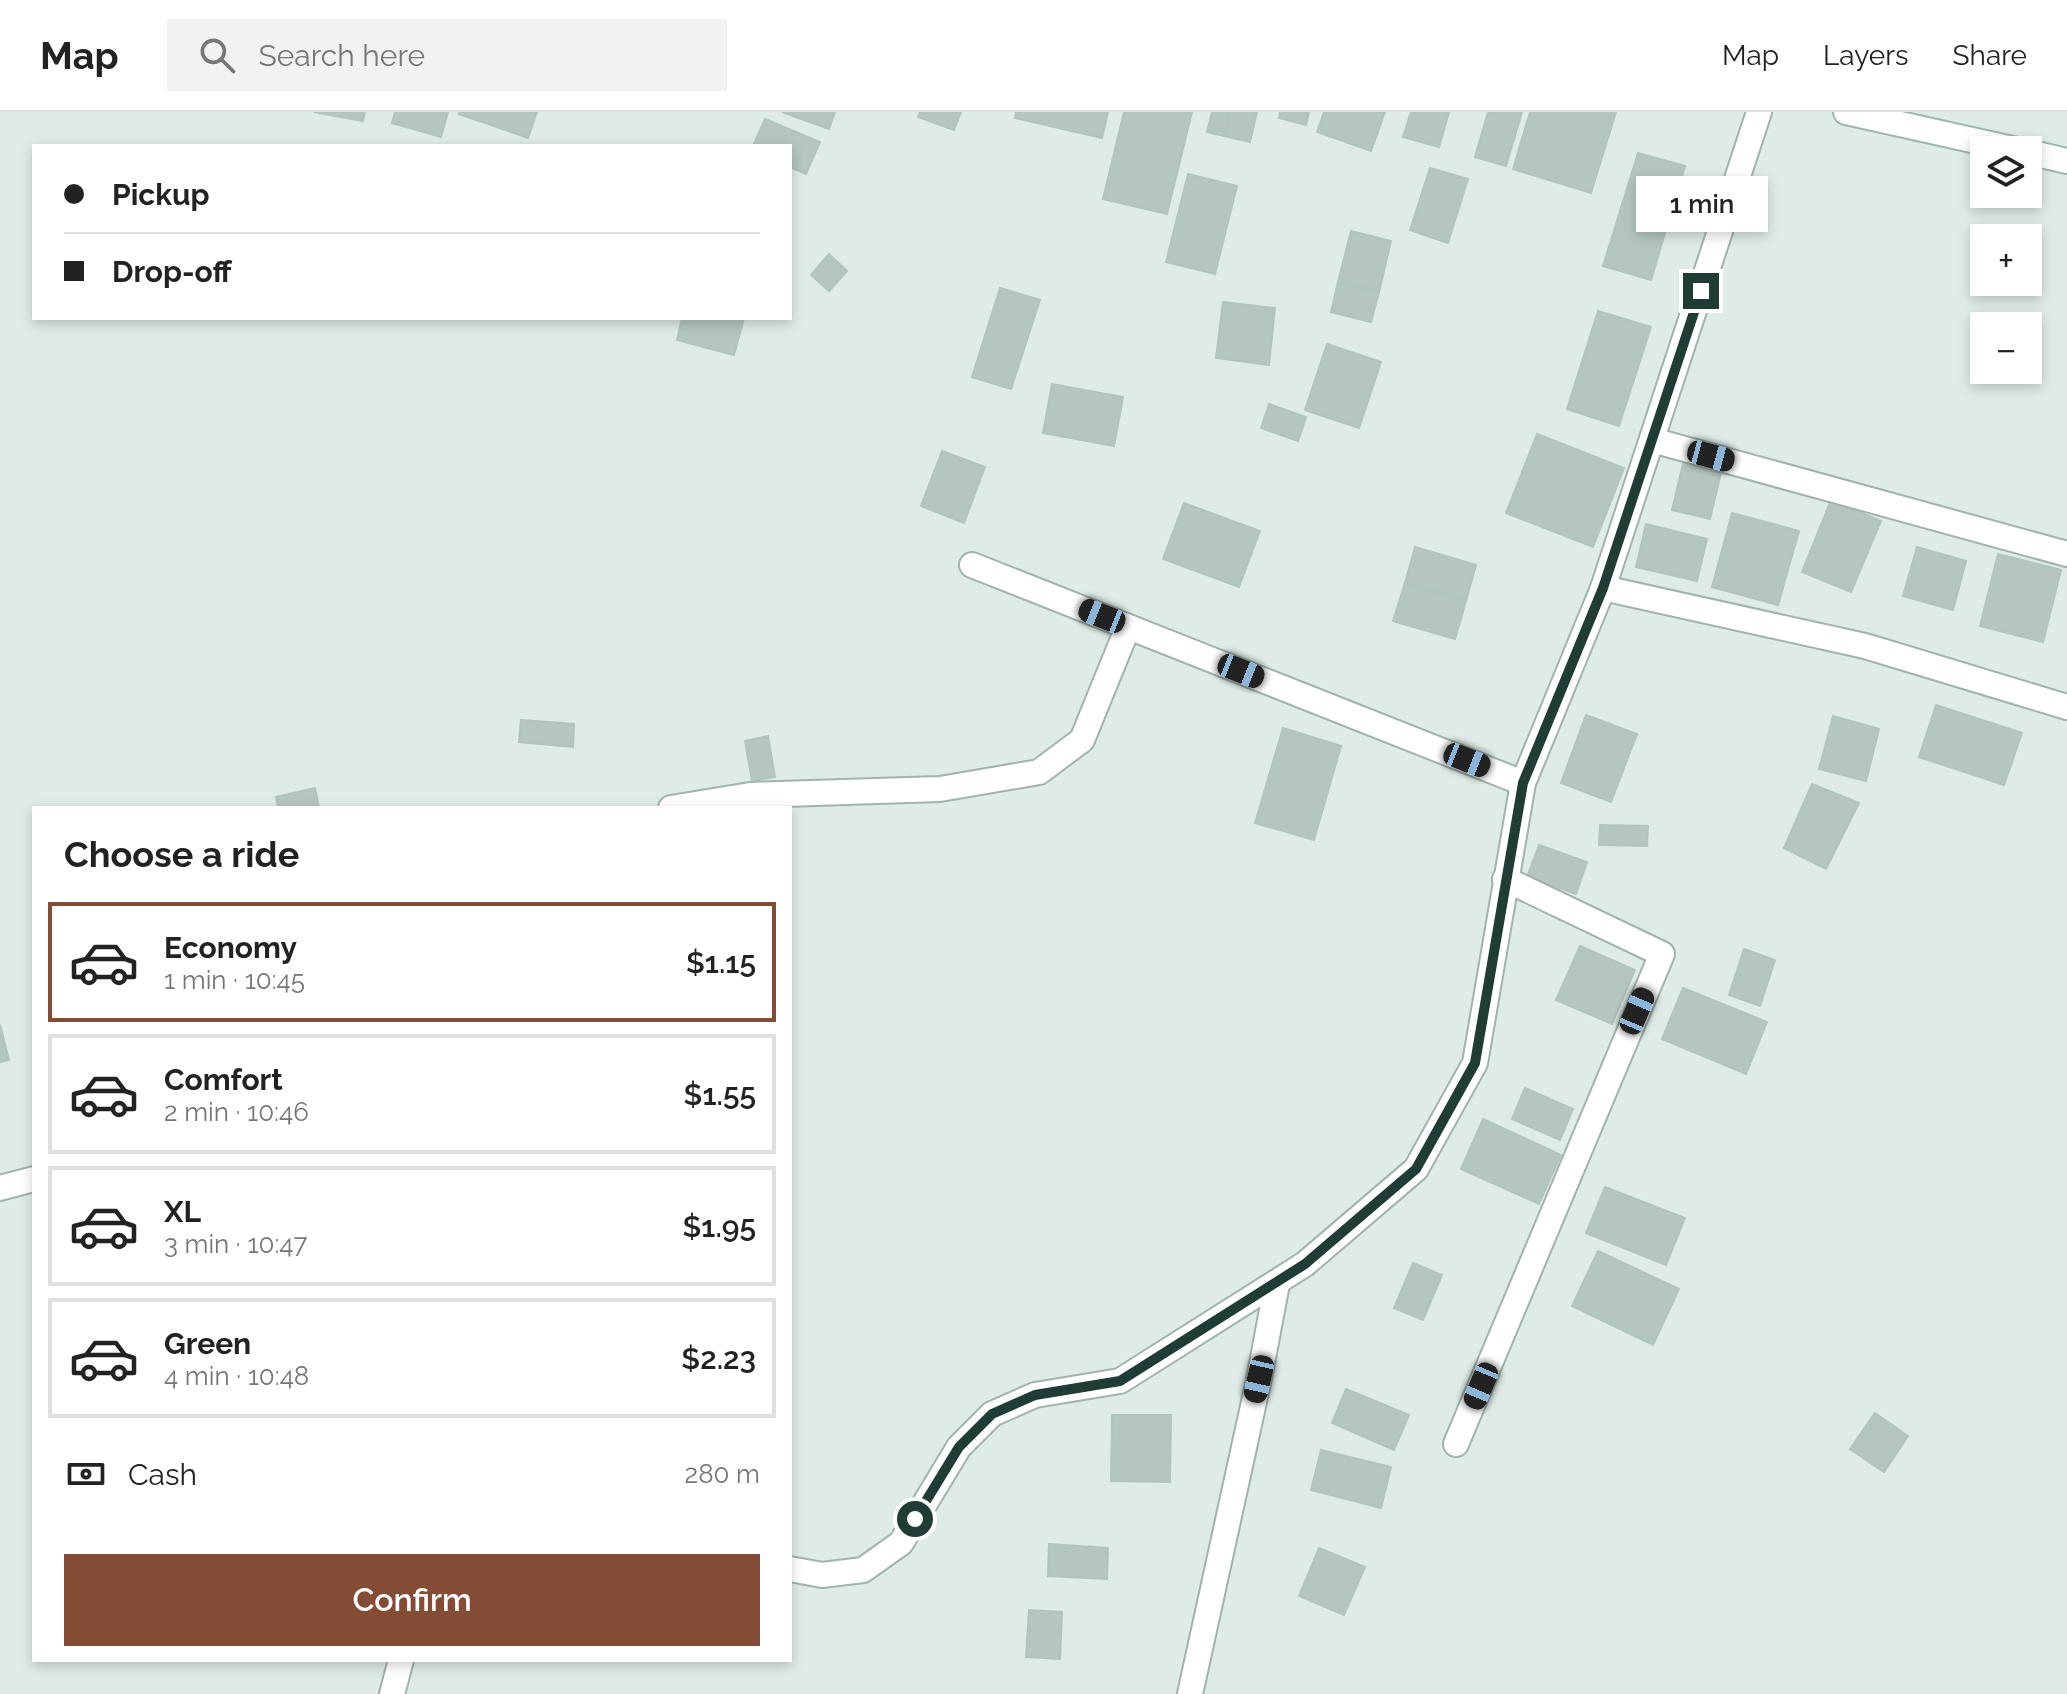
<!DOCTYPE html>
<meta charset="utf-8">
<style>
:root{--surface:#fff;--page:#f2f2f2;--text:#222;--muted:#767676;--line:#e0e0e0;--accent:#844b35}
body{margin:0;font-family:Raleway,sans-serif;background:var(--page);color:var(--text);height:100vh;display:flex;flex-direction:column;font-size:30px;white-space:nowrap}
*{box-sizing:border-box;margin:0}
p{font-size:26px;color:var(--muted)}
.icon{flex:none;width:44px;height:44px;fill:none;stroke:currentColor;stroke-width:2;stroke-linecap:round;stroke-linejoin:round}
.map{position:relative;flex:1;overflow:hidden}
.details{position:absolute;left:32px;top:694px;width:760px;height:856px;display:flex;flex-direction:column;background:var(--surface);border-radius:0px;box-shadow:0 4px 12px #0003}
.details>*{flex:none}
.hud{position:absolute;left:32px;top:32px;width:760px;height:176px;border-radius:0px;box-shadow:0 4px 12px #0003;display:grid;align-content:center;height:176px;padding:0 32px;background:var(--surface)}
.fabs{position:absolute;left:1970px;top:24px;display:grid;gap:16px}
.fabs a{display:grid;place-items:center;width:72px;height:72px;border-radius:0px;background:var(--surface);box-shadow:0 4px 12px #0003;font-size:40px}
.end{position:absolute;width:36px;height:36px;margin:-18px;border:10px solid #1f3c35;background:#fff;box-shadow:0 0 0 4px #fff}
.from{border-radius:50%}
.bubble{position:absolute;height:56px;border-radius:0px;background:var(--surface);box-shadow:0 4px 12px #0003;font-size:26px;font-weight:600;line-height:56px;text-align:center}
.car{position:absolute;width:24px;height:48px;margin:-24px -12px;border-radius:10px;box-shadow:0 0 6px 2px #0007;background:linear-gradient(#222 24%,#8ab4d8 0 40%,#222 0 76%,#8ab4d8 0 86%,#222 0)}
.hud b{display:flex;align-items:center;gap:28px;height:76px;font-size:30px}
.hud b+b{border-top:2px solid var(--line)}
.hud i{width:20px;height:20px;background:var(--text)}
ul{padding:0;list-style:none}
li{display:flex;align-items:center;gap:24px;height:120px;margin:0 16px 12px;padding:0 16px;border:4px solid var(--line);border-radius:0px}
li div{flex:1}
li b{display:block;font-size:30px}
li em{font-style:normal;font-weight:600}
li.on{border-color:var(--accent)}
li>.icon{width:72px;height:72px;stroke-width:1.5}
h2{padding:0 32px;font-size:36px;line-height:96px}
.pay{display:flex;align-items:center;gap:20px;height:88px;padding:0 32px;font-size:30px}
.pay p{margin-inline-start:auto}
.button{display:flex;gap:16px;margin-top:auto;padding:16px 32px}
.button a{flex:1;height:92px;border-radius:0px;background:var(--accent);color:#fff;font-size:32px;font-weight:600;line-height:92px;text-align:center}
header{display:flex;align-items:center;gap:48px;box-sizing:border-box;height:112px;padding:0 40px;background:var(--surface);border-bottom:2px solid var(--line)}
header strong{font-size:38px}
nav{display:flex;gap:44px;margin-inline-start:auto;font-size:28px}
.search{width:560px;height:72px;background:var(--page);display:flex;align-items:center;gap:20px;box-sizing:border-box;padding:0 28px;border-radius:0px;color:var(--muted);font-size:30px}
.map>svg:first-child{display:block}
.building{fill:#b4c6bf;stroke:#b0c5bd;stroke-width:2}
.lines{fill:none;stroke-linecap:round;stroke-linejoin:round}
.street-casing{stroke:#a1b3ad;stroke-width:28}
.secondary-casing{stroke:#9db8af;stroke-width:28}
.street{stroke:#fff;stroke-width:24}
.secondary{stroke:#fff;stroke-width:24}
.route{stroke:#1f3c35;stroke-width:10}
</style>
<header>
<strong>Map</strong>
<div class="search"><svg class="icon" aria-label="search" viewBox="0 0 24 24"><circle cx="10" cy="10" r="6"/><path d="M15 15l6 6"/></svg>Search here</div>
<nav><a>Map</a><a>Layers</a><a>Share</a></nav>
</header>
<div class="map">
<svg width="2067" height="1582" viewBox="0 0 2067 1582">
<rect width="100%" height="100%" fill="#deebe6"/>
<!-- building -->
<g class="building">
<path d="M314,0H365L363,9Z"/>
<path d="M395,0H448L441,25L392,11Z"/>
<path d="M460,0H537L528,26L459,2Z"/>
<path d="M782,0H835L829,17Z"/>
<path d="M920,0H961L954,18L918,5Z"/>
<path d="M1016,0H1108L1102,26L1015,6Z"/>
<path d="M1124,0H1192L1167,102L1103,87Z"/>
<path d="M1212,0H1230L1224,24L1207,20Z"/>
<path d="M1230,0H1257L1250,30L1224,24Z"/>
<path d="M1280,0H1309L1306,13L1279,6Z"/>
<path d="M1324,0H1385L1371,39L1317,20Z"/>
<path d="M1411,0H1449L1439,35L1403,25Z"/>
<path d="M1488,0H1522L1506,54L1475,45Z"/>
<path d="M1530,0H1616L1591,81L1513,57Z"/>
<path d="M765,7L820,30L806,62L790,55V34H753Z"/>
<path d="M1638,41L1685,54L1651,168L1603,154Z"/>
<path d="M1430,56L1468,67L1448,131L1410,118Z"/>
<path d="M1188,62L1237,74L1215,162L1166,150Z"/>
<path d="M1351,119L1391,129L1379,180L1338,170Z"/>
<path d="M829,142L847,159L829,179L811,163Z"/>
<path d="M1338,170L1379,180L1371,210L1331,200Z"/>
<path d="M1000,176L1040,188L1011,277L972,265Z"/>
<path d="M1223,190L1275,196L1269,253L1216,246Z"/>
<path d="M1598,199L1651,215L1619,314L1567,297Z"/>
<path d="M682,206H744L734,243L677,228Z"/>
<path d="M1327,232L1381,250L1359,316L1305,298Z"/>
<path d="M1052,272L1123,285L1114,334L1043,321Z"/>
<path d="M1269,292L1306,305L1298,329L1261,316Z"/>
<path d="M1537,322L1624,356L1593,435L1506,401Z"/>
<path d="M942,339L985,355L964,411L921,394Z"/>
<path d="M1683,352L1721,361L1710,407L1672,398Z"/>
<path d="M1831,388L1881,409L1851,480L1802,460Z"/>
<path d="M1184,391L1260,419L1239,475L1163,447Z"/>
<path d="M1732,401L1799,419L1778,493L1712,475Z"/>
<path d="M1646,412L1707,427L1697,469L1636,455Z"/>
<path d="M1415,435L1476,453L1466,489L1405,471Z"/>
<path d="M1917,435L1966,449L1953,498L1903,484Z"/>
<path d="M1998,442L2061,458L2043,530L1980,514Z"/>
<path d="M1405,471L1466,489L1455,527L1393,509Z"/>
<path d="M1936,593L2022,621L2004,673L1919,645Z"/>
<path d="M1586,603L1637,622L1611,690L1561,671Z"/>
<path d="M1833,604L1879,617L1866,669L1819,657Z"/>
<path d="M521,608L574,612L573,635L519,630Z"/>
<path d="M1283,616L1341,634L1314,728L1255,711Z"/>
<path d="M768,624L775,665L752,669L745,629Z"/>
<path d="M1812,672L1859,691L1826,757L1784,736Z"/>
<path d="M315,676L319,696H278L276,685Z"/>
<path d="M1600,713L1648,714L1647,734L1599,733Z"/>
<path d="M1539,733L1587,750L1576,782L1527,765Z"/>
<path d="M1580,834L1635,858L1612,912L1556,888Z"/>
<path d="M1744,837L1775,848L1760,894L1729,883Z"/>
<path d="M1683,876L1767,910L1746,962L1662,927Z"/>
<path d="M0,913L9,948L0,950Z"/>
<path d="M1525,976L1573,997L1560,1028L1512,1007Z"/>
<path d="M1483,1007L1561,1043L1539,1092L1461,1057Z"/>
<path d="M1605,1075L1685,1106L1666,1153L1586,1121Z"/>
<path d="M1598,1139L1679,1177L1653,1233L1572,1194Z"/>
<path d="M1413,1151L1442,1163L1423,1208L1394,1196Z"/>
<path d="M1346,1277L1409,1303L1394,1338L1332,1311Z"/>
<path d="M1875,1301L1908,1324L1884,1360L1850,1337Z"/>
<path d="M1112,1303H1171L1170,1370L1111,1369Z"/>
<path d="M1321,1338L1391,1355L1381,1396L1311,1378Z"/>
<path d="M1049,1432L1108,1436L1107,1467L1048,1464Z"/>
<path d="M1319,1436L1365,1455L1344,1503L1299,1484Z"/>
<path d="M1029,1498L1062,1500L1060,1547L1026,1545Z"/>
</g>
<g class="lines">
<!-- street casing -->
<g class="street-casing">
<g id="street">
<path d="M1652,328L2067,442"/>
<path d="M972,453L1523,671"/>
<path d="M1603,476L1865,534L2067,595"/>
<path d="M671,696L750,683L940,677L1039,660L1082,628L1128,515"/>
<path d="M0,1076L34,1067"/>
<path d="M1456,1332L1662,842L1505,767"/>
<path d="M790,1457L822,1463L863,1458L901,1431L959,1335L992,1302L1035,1283L1120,1269L1305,1152L1416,1057L1475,951L1523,671L1603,476L1759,0"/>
<path d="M392,1582L401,1548"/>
<path d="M1190,1582L1259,1267L1277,1172"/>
</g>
</g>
<!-- secondary casing -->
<g class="secondary-casing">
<g id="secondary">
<path d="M1846,0L2017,38"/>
<path d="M2028,40L2067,49"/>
</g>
</g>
<!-- street -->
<use href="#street" class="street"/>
<!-- secondary -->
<use href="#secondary" class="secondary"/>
</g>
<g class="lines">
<!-- route -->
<path class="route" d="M915,1407L959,1335L992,1302L1035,1283L1120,1269L1305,1152L1416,1057L1475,951L1523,671L1603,476L1701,179"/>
</g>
</svg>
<div class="fabs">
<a><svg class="icon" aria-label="layers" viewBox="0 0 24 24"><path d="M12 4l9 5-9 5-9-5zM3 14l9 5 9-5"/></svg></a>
<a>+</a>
<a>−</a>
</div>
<i class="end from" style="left:915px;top:1407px"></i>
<i class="end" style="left:1701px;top:179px"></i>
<div class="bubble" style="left:1636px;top:64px;width:132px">1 min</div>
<i class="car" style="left:1711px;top:344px;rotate:105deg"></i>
<i class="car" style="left:1102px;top:504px;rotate:292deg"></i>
<i class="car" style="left:1241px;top:559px;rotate:112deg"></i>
<i class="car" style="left:1467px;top:648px;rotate:112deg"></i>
<i class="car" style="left:1637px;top:899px;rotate:23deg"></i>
<i class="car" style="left:1259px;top:1267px;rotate:193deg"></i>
<i class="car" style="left:1481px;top:1274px;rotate:203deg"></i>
<div class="hud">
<b><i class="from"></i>Pickup</b>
<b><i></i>Drop-off</b>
</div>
<section class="details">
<h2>Choose a ride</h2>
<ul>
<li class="on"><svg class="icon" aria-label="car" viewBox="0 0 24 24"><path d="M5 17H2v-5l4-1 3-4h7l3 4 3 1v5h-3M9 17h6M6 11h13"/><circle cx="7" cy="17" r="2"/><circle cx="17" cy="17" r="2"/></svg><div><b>Economy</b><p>1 min · 10:45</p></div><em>$1.15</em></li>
<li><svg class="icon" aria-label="car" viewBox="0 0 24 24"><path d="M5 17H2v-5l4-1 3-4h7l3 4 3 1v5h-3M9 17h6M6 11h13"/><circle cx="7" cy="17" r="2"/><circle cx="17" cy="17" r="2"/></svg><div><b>Comfort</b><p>2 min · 10:46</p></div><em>$1.55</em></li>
<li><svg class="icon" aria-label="car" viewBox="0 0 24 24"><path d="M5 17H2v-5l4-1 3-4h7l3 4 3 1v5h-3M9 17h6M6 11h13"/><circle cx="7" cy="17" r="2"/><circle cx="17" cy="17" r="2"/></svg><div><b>XL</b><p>3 min · 10:47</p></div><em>$1.95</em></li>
<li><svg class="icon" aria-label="car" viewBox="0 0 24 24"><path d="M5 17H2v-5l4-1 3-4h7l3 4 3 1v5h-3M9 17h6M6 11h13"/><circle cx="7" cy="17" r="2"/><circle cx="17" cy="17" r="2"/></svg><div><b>Green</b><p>4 min · 10:48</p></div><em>$2.23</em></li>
</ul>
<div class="pay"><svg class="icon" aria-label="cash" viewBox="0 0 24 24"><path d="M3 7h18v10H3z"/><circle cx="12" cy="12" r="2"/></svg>Cash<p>280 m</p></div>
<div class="button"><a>Confirm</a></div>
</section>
</div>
